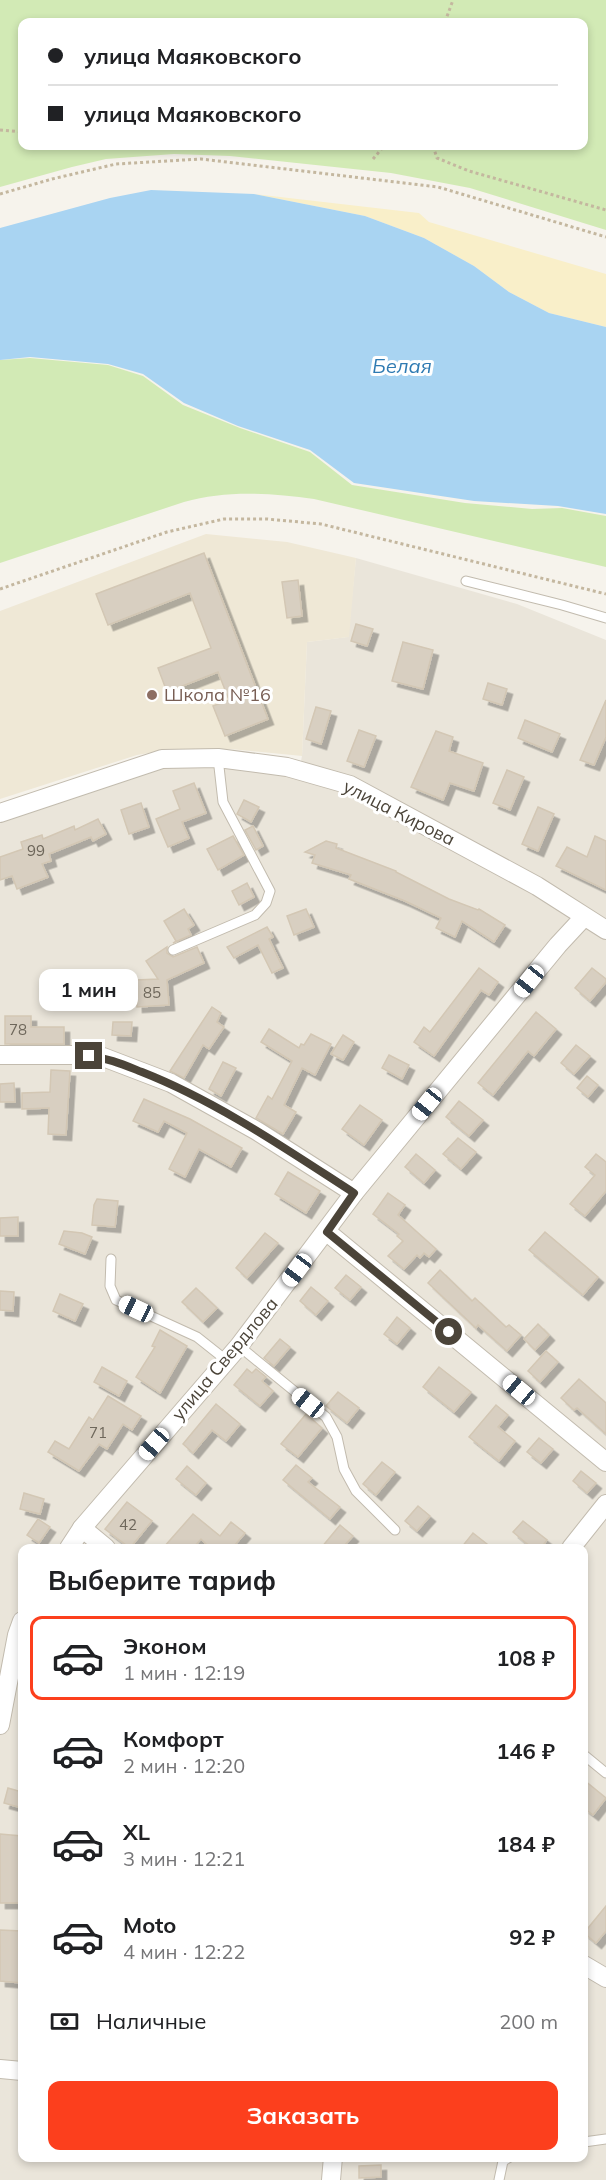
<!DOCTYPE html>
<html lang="ru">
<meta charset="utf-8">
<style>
:root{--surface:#fff;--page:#f6f6f6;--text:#202124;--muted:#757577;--line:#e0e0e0;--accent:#fc3f1d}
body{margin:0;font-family:Mulish,sans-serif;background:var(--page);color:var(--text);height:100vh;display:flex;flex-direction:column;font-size:22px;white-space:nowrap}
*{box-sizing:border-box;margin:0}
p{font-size:20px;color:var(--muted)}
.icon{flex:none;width:33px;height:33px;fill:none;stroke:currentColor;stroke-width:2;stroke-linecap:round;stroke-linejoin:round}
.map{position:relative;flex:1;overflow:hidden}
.side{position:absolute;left:18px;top:1544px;width:570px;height:618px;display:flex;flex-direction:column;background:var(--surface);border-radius:12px;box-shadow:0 3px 9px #0003}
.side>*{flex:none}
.top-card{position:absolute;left:18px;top:18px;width:570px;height:132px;border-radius:12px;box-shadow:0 3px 9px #0003;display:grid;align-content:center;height:132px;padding:0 30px;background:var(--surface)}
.end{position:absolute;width:27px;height:27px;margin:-14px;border:8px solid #4b4439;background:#fff;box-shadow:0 0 0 3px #fff}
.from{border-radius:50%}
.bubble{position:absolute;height:42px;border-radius:12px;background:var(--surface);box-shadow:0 3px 9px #0003;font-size:20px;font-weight:700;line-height:42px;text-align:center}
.car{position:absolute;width:18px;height:36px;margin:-18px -9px;border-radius:8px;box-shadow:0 0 4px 2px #0007;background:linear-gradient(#fff 24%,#345 0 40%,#fff 0 76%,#345 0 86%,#fff 0)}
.top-card b{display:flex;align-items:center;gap:21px;height:57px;font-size:22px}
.top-card b+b{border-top:2px solid var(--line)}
.top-card i{width:15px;height:15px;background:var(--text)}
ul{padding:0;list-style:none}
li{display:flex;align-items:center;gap:18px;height:84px;margin:0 12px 9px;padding:0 18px;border:3px solid transparent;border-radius:12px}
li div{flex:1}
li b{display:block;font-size:22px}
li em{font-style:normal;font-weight:700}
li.current{border-color:var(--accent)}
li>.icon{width:54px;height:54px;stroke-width:1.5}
h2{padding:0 30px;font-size:27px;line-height:72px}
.pay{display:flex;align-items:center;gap:15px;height:66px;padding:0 30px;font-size:22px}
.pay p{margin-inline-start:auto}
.cta{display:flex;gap:12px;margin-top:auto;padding:12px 30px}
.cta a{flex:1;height:69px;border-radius:12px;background:var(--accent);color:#fff;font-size:24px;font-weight:700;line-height:69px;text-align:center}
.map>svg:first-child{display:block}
.residential{fill:#eae5da;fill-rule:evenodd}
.education{fill:#efe8d6}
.green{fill:#d2eab5;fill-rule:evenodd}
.sand{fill:#f9efc9}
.water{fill:#a9d4f2}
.building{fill:#d8cfc1;stroke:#d3c7b4;stroke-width:1.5;filter:url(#shadow)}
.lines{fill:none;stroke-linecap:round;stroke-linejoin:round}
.lane-casing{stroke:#c2bbae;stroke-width:11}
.street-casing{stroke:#c2bbae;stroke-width:20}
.path{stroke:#c4b79f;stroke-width:3;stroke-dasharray:3 3;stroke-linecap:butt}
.lane{stroke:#fff;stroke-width:9}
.street{stroke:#fff;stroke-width:18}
.route{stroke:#4b4439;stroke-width:8}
.education-dot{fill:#8d6e63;stroke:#fff;stroke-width:2}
.labels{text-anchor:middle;stroke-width:6;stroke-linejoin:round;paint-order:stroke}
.number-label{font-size:15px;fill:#6e675b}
.education-label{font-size:18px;fill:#785e54;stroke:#fff;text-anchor:start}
.street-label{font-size:18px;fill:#4b4439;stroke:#fff}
.water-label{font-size:20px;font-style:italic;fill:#2e7ab2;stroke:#fff}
</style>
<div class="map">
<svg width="606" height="2180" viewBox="0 0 606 2180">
<defs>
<filter id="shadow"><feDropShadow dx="5.5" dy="5.5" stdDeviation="0" flood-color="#0004"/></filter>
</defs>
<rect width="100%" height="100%" fill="#f6f3ec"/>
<!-- residential -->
<path class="residential" d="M356,558L517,604L606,640V2180H0V813L162,759L299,771L302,756L307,642L348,637ZM22,1548H584V2157H22Z"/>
<!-- education -->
<path class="education" d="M206,534L287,542L356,558L349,637L307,642L302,756L230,749H172L137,755L0,799V611Z"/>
<!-- green -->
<g class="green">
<path d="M0,0H606V230L470,188L391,173L230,156L174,154L106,159L72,167L0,187ZM22,22H584V146H22Z"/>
<path d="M30,358L108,365L143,376L183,405L240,428L310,452L352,485L465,503L532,509L562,508L606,516V567L314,499C270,493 226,490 184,502L0,563V360Z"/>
</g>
<!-- sand -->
<path class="sand" d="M254,194L419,213L429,222L606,274V327L549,313L509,292L474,266L424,238L365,216Z"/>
<!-- water -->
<path class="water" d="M151,190L254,194L365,216L424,238L474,266L509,292L549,313L606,327V514L558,506L474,501L354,483L310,450L238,426L184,403L143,374L108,364L30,357L0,360V228L110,198Z"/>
<!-- building -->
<g class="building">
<path d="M204,553L268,719L225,736L213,706L229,700L218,672L167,692L158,668L211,648L190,593L108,625L96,594Z"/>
<path d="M298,580L302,616L287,618L282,582Z"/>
<path d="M356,624L373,629L367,646L351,641Z"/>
<path d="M403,642L433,650L423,689L392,681Z"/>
<path d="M488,683L507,689L502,705L483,699Z"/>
<path d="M606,700V737L594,765L580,760Z"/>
<path d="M316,707L331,711L321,744L306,739Z"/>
<path d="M525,720L560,734L552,752L518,738Z"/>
<path d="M359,730L376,736L364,767L347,761Z"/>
<path d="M436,731L453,737L449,751L483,763L474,791L450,783L443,800L411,787Z"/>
<path d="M507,770L524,777L510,810L493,803Z"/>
<path d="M194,783L206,813L182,822L189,838L168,847L156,819L180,809L173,791Z"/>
<path d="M244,800L259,807L251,822L237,814Z"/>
<path d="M141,803L149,827L129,834L121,810Z"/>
<path d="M538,807L554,814L538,851L522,844Z"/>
<path d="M98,819L106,834L93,841L91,837L49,854L51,861L42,864L48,877L17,889L12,876L0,880V857L23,849L21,842L42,835L43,839L74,826L75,830Z"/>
<path d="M253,826L263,846L256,850L245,830Z"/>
<path d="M233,836L244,855L218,870L207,849Z"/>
<path d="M595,836L606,841V890L556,866L567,847L587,857Z"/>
<path d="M326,841L337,844L336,848L396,871V872L449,899L478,910L479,909L505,925L494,942L462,921L455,937L436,928L441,918L405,901L349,879L351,875L312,863L315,855L305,852Z"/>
<path d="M247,883L254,897L239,905L232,891Z"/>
<path d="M184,909L194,925L188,929L191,935L173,943L176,941L164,921Z"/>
<path d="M306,909L314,927L294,935L287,916Z"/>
<path d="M267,927L273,937L269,939L283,968L272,973L258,945L234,958L227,947Z"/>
<path d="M167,947V953L173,957L197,947L204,963L167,980L169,1005L137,1007L136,980L158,979L146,961Z"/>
<path d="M479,968L498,982L489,995L481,990L434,1056L414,1042L424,1027L430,1032Z"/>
<path d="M592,968L606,979V982L590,1001L575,988Z"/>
<path d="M212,1007L221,1013L217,1022L224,1027L209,1049L203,1045L184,1078L170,1071Z"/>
<path d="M536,1012L556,1029L534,1056L528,1051L493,1095L478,1083Z"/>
<path d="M5,1016H31V1027H64V1044H5Z"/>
<path d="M113,1022H132L131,1036L112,1035Z"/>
<path d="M269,1029L299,1048L301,1044L304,1045L311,1034L331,1044L315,1075L302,1068L284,1105L296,1112L283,1134L256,1118L268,1096L272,1099L292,1061L261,1042Z"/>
<path d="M343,1035L354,1042L343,1060L331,1054Z"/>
<path d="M576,1045L590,1056L574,1074L561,1063Z"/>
<path d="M389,1055L409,1065L402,1079L382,1068Z"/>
<path d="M223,1062L236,1068L221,1096L209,1089Z"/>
<path d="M51,1070L70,1071L66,1135L48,1134L49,1108L22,1109V1093L50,1092Z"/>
<path d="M587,1076L598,1085L588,1097L577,1088Z"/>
<path d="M14,1083L15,1102H0V1084Z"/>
<path d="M144,1099L190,1119L242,1148L231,1167L199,1149L185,1177L169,1169L187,1133L164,1121L158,1132L133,1121Z"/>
<path d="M459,1101L483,1120L469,1136L446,1117Z"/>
<path d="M360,1105L382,1120L364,1145L342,1129Z"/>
<path d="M458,1138L476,1152L461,1169L443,1154Z"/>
<path d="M416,1154L435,1170L424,1183L405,1167Z"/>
<path d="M596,1154L606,1162V1191L585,1216L570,1204L595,1175L585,1167Z"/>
<path d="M288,1172L320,1191L306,1213L275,1194Z"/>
<path d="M388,1193L405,1205L398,1215L436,1249L429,1257L424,1253L420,1258L417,1255L404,1269L388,1256L403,1241L397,1236L399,1234L373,1214Z"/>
<path d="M97,1199L118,1201L115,1227L92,1225L94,1205Z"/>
<path d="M18,1217V1236H0V1218Z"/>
<path d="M64,1231L82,1233L92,1237L85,1254L59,1244Z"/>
<path d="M545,1232L598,1277L583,1295L529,1250Z"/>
<path d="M265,1233L278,1243L247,1278L236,1268Z"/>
<path d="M440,1270L472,1301L475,1298L506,1327L509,1325L521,1335L507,1351L478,1325L476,1328L428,1283Z"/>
<path d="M346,1275L361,1287L350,1300L335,1288Z"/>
<path d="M311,1287L328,1301L316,1315L300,1301Z"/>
<path d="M196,1288L217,1308L203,1322L182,1302Z"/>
<path d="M0,1291L14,1292L13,1311L0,1310Z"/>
<path d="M60,1294L83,1304L75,1321L53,1311Z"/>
<path d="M397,1317L410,1328L397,1344L384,1334Z"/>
<path d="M538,1324L549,1335L535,1350L524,1339Z"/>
<path d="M160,1330L187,1346L160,1393L136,1377L155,1347L152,1346Z"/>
<path d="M280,1339L290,1347L274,1366L264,1358Z"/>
<path d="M546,1351L558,1362L540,1382L528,1371Z"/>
<path d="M102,1367L127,1381L119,1396L94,1382Z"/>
<path d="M439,1367L471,1392L454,1412L423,1387Z"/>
<path d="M247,1369L252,1373L256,1369L266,1377L262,1381L273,1391L260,1406L234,1385Z"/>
<path d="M579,1379L606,1403V1434L577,1408L574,1410L561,1398Z"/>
<path d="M338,1392L359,1408L347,1423L326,1406Z"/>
<path d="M108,1396L141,1416L132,1430L123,1424L107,1449L99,1444L79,1471L48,1452L55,1441L69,1449L89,1417L93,1420Z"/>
<path d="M216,1404L240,1424L226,1441L212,1430L193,1453L183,1444Z"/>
<path d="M496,1405L508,1415L498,1427L515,1441L499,1461L469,1437Z"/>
<path d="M306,1414L322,1428L298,1457L281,1444Z"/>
<path d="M539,1438L553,1449L541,1463L527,1452Z"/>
<path d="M382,1462L395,1472L376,1495L363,1484Z"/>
<path d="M296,1465L312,1478L308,1482L340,1507L330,1519L283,1480Z"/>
<path d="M187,1466L206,1483L196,1495L176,1479Z"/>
<path d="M581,1471L596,1483L587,1493L573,1481Z"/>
<path d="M24,1493L44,1499L40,1514L20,1509Z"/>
<path d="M127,1502L152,1521L130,1548L105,1529Z"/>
<path d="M418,1506L430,1516L417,1531L405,1521Z"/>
<path d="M193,1514L220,1536L231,1522L245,1533L234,1546L236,1548H210L201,1539L193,1548H163Z"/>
<path d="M38,1519L50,1527L39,1543L27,1535Z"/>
<path d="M523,1521L547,1540L541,1548H532L513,1532Z"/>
<path d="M340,1525L353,1536L342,1548H321Z"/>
<path d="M473,1533L492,1548H461Z"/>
<path d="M584,1780L606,1798L593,1815L584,1808Z"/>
<path d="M8,1788L22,1792V1808L4,1803Z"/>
<path d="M0,1834L22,1836V1870L19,1869V1903H0Z"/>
<path d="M606,1906V1931L596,1943L584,1933Z"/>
<path d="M0,1930L22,1931V1983L0,1981Z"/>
<path d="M381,2165V2177L359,2178V2166Z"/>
</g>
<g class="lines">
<!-- lane casing -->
<g class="lane-casing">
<g id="lane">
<path d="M466,581L562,605L606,618"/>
<path d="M173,950L255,915L266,903L270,891L223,802L218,758"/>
<path d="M111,1259L110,1286L116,1300L197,1337L226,1360"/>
<path d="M239,1346L326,1417L337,1437L344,1469L356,1491L395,1530"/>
<path d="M584,1755L606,1773"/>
<path d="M584,2142L606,2139"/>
<path d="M499,2180L503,2161L510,2157"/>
</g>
</g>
<!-- street casing -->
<g class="street-casing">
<g id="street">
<path d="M0,813L162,759L218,758L287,767L350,785L537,886L606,930"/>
<path d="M0,1055H75L103,1057L171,1083L257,1131L354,1193"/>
<path d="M327,1232L606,1462"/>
<path d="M82,1528L106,1548"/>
<path d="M69,1548L82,1528L239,1346L354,1193L558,945L584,917"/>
<path d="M571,1548L606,1504"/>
<path d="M0,1725L17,1635L22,1621"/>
<path d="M584,1965L606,1978"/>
<path d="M0,2069L22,2071"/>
<path d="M331,2180L333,2157"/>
</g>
</g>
<!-- path -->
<g class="path">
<path d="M445,22L453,0"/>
<path d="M0,130L22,132"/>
<path d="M433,146L437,158L469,171L606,210"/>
<path d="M373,159L384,146"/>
<path d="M0,194L52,179L116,164L201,159L438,187L606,237"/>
<path d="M0,589L167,532L224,519H267L321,524L606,594"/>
</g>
<!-- lane -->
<use href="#lane" class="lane"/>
<!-- street -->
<use href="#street" class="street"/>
</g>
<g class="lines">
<!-- route -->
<path class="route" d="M89,1056C108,1058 124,1065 142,1072C218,1102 286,1149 354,1193L327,1232L449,1332"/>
</g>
<!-- markers -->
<circle class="education-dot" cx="152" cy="695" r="6"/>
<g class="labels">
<!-- number labels -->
<g class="number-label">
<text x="36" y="856">99</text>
<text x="152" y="998">85</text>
<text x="18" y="1035">78</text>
<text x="98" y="1438">71</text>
<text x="128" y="1530">42</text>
</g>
<!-- education labels -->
<g class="education-label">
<text x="164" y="701">Школа №16</text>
</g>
<!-- street labels -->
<g class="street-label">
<text transform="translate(399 813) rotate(27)" y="6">улица Кирова</text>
<text transform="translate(225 1359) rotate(-50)" y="6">улица Свердлова</text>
</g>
<!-- water labels -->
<g class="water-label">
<text x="402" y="373">Белая</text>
</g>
</g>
</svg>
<i class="end from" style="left:449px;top:1332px"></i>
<i class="end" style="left:89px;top:1056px"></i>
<div class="bubble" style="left:39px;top:969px;width:99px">1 мин</div>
<i class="car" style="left:529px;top:981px;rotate:219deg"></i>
<i class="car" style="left:427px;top:1104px;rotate:219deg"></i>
<i class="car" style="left:297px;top:1270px;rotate:217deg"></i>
<i class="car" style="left:136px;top:1309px;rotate:295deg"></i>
<i class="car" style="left:519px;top:1390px;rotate:310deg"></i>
<i class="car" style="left:308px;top:1403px;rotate:309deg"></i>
<i class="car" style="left:154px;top:1444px;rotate:221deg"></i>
<div class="top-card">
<b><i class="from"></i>улица Маяковского</b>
<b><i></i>улица Маяковского</b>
</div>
<section class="side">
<h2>Выберите тариф</h2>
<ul>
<li class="current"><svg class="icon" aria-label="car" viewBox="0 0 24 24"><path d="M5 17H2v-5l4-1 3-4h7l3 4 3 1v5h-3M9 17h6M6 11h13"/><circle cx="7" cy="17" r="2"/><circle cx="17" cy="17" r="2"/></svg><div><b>Эконом</b><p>1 мин · 12:19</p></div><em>108 ₽</em></li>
<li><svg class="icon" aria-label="car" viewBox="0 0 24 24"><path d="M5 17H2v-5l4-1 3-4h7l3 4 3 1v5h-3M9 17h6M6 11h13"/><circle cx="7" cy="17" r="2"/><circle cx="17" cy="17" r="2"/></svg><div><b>Комфорт</b><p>2 мин · 12:20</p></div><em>146 ₽</em></li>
<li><svg class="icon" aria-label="car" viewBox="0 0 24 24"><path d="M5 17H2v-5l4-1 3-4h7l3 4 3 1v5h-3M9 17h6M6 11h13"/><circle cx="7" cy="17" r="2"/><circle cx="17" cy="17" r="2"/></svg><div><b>XL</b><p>3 мин · 12:21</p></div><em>184 ₽</em></li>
<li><svg class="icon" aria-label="car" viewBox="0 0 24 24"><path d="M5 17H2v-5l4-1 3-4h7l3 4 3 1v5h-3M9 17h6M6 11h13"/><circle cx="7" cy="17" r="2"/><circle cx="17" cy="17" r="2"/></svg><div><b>Moto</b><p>4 мин · 12:22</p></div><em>92 ₽</em></li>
</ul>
<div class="pay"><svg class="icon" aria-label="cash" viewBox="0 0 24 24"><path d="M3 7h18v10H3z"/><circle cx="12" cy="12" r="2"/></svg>Наличные<p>200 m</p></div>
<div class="cta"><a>Заказать</a></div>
</section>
</div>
